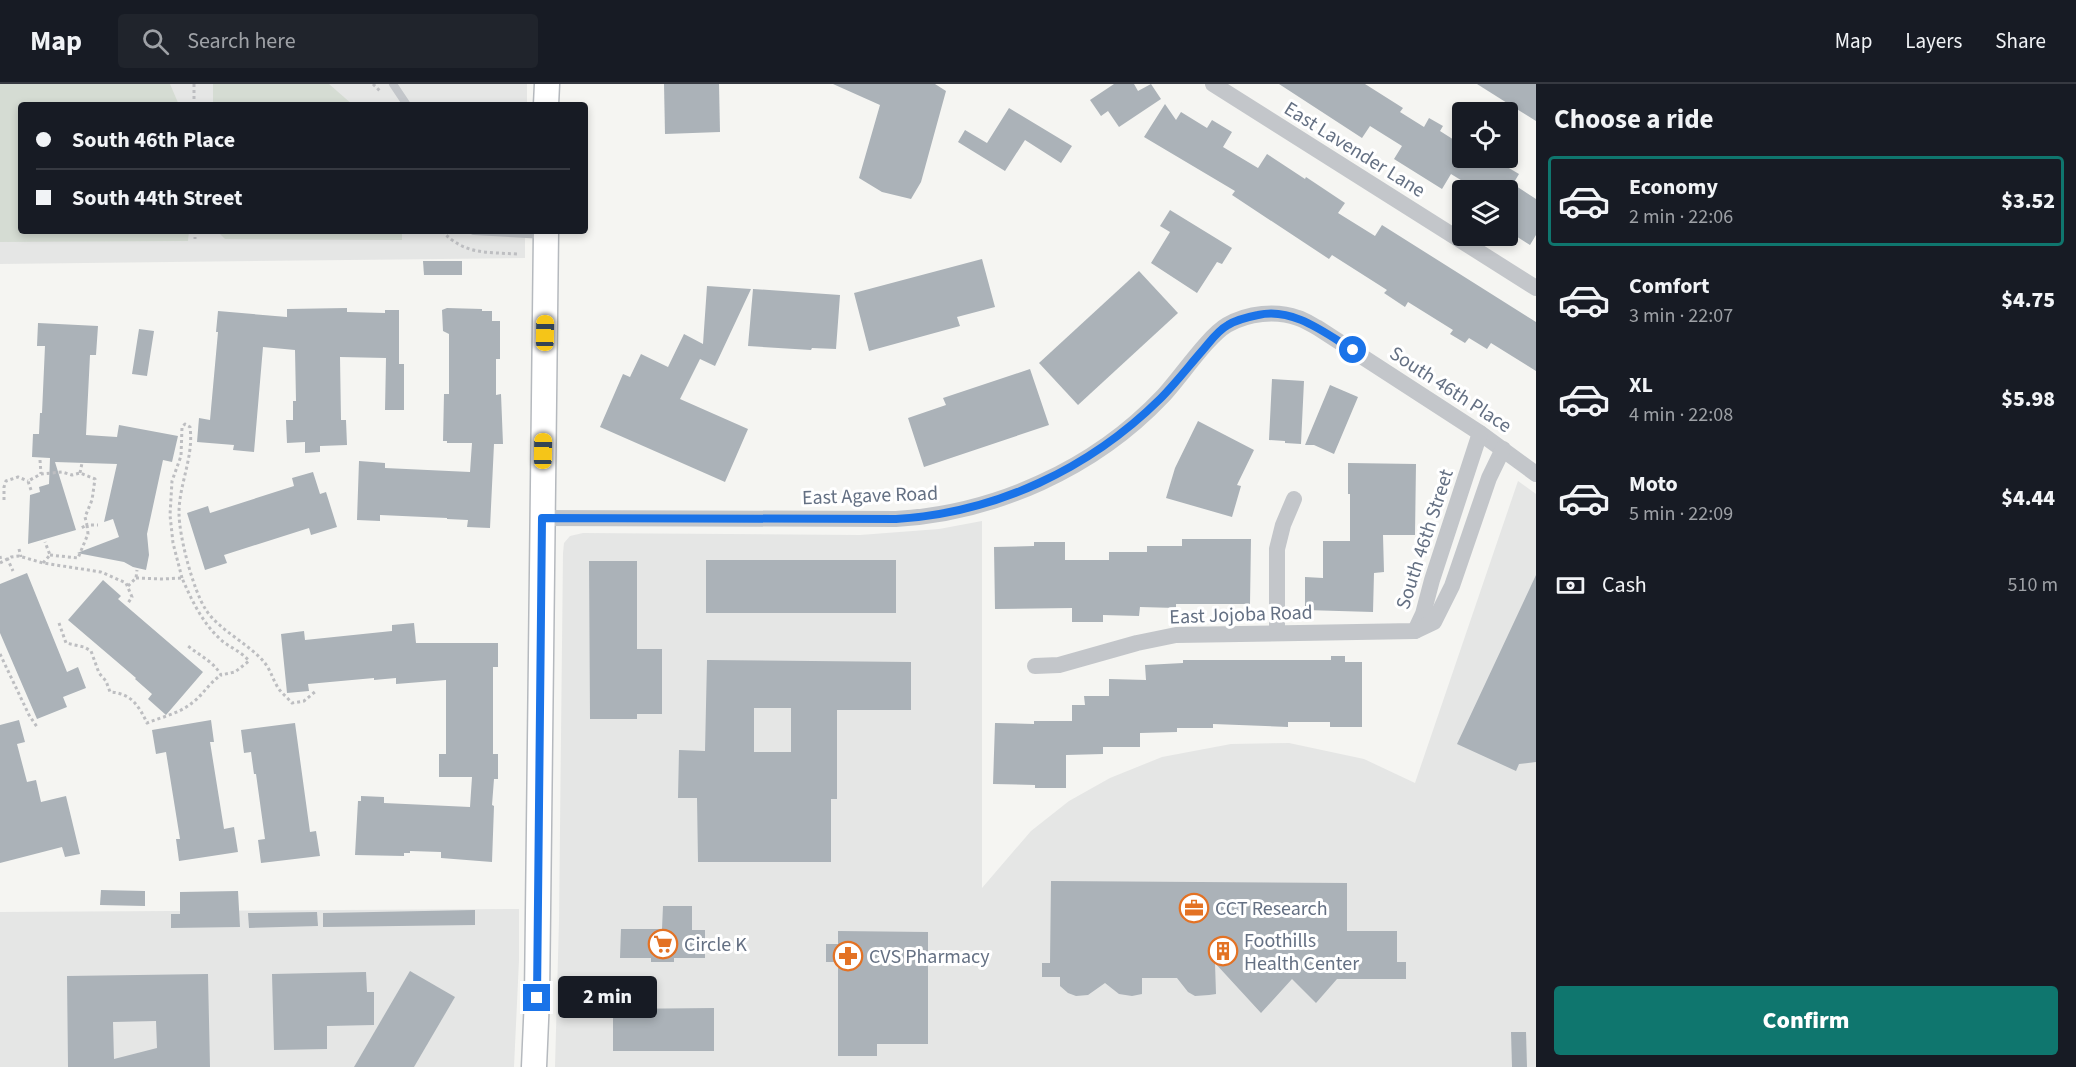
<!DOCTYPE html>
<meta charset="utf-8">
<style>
:root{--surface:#171b24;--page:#20242c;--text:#f1f3f6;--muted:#9ea1a6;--line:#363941;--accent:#0f766e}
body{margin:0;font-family:"Source Sans 3",sans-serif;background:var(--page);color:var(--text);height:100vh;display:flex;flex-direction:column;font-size:22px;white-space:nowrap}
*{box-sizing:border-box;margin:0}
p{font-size:20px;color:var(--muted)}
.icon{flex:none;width:33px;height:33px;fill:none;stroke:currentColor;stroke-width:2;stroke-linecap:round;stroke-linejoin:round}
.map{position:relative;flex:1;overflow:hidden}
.drawer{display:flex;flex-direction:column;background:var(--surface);width:540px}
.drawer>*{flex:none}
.guide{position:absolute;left:18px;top:18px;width:570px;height:132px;border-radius:6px;box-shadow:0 3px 9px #0003;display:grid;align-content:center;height:132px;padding:0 18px;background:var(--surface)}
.controls{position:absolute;left:1452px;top:18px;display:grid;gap:12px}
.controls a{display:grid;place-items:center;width:66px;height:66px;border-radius:6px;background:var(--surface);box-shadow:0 3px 9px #0003;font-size:30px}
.end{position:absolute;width:27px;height:27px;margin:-14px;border:8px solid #1a73e8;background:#fff;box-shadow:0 0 0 3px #fff}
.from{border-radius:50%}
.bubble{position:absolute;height:42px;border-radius:6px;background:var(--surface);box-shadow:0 3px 9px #0003;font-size:20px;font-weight:800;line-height:42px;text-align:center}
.car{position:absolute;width:18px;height:36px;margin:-18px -9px;border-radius:8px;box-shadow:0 0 4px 2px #0007;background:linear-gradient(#f5c518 24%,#345 0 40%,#f5c518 0 76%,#345 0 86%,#f5c518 0)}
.guide b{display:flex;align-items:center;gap:21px;height:57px;font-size:22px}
.guide b+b{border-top:2px solid var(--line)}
.guide i{width:15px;height:15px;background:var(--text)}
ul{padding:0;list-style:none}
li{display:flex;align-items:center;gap:18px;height:90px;margin:0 12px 9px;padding:0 6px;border:3px solid transparent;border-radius:6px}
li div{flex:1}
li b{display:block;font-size:22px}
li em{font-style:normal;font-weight:800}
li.on{border-color:var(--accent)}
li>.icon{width:54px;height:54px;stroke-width:1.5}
h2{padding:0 18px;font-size:27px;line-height:72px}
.pay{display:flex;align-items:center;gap:15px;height:66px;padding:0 18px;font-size:22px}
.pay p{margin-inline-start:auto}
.primary-button{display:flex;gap:12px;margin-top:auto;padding:12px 18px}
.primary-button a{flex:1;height:69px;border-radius:6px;background:var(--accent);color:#fff;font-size:24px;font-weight:800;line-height:69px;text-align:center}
header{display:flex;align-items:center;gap:36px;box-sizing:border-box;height:84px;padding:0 30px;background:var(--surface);border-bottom:2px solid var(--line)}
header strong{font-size:28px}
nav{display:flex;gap:33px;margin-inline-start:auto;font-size:21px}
.search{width:420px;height:54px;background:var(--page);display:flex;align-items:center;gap:15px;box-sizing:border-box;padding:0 21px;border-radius:6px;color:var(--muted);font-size:22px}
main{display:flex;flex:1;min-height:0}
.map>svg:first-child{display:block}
.built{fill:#e5e6e5}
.green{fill:#d5dcd3}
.building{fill:#abb2b8;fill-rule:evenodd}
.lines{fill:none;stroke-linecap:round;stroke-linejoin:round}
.secondary-casing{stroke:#b5b9be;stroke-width:27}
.path{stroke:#bdbec1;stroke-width:3;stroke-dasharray:3 3;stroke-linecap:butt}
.lane{stroke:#c3c6ca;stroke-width:8}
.street{stroke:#c3c6ca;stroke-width:16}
.secondary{stroke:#fff;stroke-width:24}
.route{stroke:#1a73e8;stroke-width:8}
.labels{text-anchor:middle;stroke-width:6;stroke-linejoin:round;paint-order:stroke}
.street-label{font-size:20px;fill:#647083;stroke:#fff}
.poi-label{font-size:20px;fill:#647083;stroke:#fff;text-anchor:start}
</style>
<header>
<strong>Map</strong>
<div class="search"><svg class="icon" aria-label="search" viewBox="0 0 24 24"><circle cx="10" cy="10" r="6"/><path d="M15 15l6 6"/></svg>Search here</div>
<nav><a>Map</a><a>Layers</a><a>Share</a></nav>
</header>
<main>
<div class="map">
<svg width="1536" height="983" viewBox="0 0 1536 983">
<rect width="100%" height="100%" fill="#f5f5f2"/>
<!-- built -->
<g class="built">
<path d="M0,0H527V21H21V147H525V174L0,180Z"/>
<path d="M1518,397L1536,410V983H555L559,837L563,469L564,459L570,452L583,449L860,451L939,445L982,437V804L1031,747L1069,717L1110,694L1162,673L1231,660L1289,659L1364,675L1415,699Z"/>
<path d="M519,825V876L514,983H0V828Z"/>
</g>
<!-- green -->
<g class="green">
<path d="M0,0H170L179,21H21V147H189L188,157L0,158Z"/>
<path d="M213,0H329L353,21H213Z"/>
<path d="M217,147H402V156L225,155Z"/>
</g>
<!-- building -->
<g class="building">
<path d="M664,0H719L720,48L665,50Z"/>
<path d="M833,0H935L946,7L921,98L911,115L882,108L859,94L880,21Z"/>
<path d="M1114,0H1134L1138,7L1151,0L1161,15L1119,43L1108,27L1101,32L1090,16Z"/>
<path d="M1279,0H1365L1403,24L1400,28L1424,43L1429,34L1443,42L1440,47L1462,61V74H1492L1519,90L1513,100L1536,115V151L1530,161L1508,147V106H1477L1451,90L1442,105L1394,75L1402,62L1370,42L1362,54Z"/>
<path d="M1477,0H1536V37L1515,24Z"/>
<path d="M1165,20L1176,36L1181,28L1207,44L1212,36L1232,48L1223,63L1258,84L1267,70L1305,95L1306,93L1345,119L1338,129L1375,152L1382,141L1536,238V287L1491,259L1487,265L1469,254L1465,259L1450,250L1453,246L1408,218L1405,223L1384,209L1387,206L1332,171L1329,175L1232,111L1235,107L1144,53Z"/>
<path d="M1009,24L1072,62L1061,79L1025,56L1005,87L958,58L965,46L987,59Z"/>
<path d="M1170,126L1232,164L1222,180L1217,178L1197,209L1151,179L1170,148L1160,142Z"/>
<path d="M982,175L995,223L957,233L960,242L869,267L854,209Z"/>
<path d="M423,177H462V191H424Z"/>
<path d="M1139,187L1178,229L1078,321L1039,279Z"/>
<path d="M707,202L751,205L715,282L700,275L680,315L748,345L725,398L600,343L623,290L630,293L641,270L668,283L684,250L703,260Z"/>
<path d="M753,205L840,211L836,265L812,264L811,266L748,262Z"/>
<path d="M347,224V228L385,229V226H399V280H404V326H385L386,274L340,273L341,336H346L347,361L320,362V368L305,369V358L287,359L286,336H293V317H296L295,266L263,263L254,368L233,366L234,361L197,358L199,334L210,336L218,248H216L218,227L287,233V225Z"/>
<path d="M447,224L482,225V227H492V237H500V275H496V311L501,310L503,360H494L490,444L467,443L468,436L447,435V434L380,431V437L357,436L359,377L385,379V384L470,388L472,359H447V357H443L444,310H449V250L443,247L442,226Z"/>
<path d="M38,239L98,242L96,271H90L86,351L117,353L119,341L178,352L172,378L163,376L147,450L149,471L146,486L133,483L124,478L77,469L119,453L113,435L104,438L117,380L55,378L76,446L28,460L30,411L40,408L39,403L49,400L50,374L32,373L33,350H39L40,329H42L45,262H37Z"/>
<path d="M139,245L154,247L147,292L132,290Z"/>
<path d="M1030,285L1049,341L924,383L908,334L946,321L943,314Z"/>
<path d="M1272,295L1304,297L1301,360L1285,359V357L1269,356Z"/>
<path d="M1330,301L1358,313L1334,370L1314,361H1305Z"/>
<path d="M1198,337L1254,366L1237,401L1241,402L1232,433L1166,414L1175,384Z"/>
<path d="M1348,379L1416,380L1415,451H1383L1384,488L1374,489L1373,528L1305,526V493L1323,494V457H1350V410H1348Z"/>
<path d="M313,388L320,410L326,408L337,443L311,451L309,444L224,471L227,479L205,486L187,429L208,422L210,429L294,402L292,394Z"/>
<path d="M1182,455H1251L1250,520H1176V524L1140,523L1139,532L1103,531V538H1072V524L995,525L994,463L1034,462V458H1065V476H1109V468H1147V462H1182Z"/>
<rect x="706" y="476" width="190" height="53"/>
<path d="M589,477H637V565H662V630H637V635H590Z"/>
<path d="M27,489L67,588L78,583L86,604L63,613L67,623L37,635L0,549V500Z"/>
<path d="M1536,491V678L1519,680L1516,687L1457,660Z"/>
<path d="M103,496L121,512L118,515L203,588L166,631L148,615L152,610L135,595L136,594L68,536Z"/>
<path d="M414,539L416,559H498V583H493V670H498V695H494L492,721L494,722L492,778L441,774V768L410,767V769H404V772L355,771L358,717H361V712L384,713V719L470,723L472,693H439V670H446V596L396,600V594L374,596V594L308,600L309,607L287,609L281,550L304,547L305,556L392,547V541Z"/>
<path d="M1331,572H1345V578H1362V643H1330V638H1288V643L1213,640V644H1177V648L1140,649V663H1103V670L1066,671V704H1035V701L993,700L995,639L1034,640V637H1072V621H1085L1084,612H1109V595L1146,596L1145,581L1183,579V576H1331Z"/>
<path d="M707,576L911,578V626H837V715H831V778H698L697,714H678L679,666L705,667ZM754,624H791V668H754Z"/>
<path d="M19,636L25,658L17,660L27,698L36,696L41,718L66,712L80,770L65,773L62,763L0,779V641Z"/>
<path d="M211,636L214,658H210L224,745L234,743L238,768L179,777L176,755H180L166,668L156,670L152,646Z"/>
<path d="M295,639L310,748L316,747L320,772L261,779L258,756L265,755L256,690H254L251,668L244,669L241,646Z"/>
<path d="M1051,797L1347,799V847H1397V878H1406V895H1337L1316,919L1292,895L1261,929L1215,879L1216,910L1209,911L1195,912L1188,908L1177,894H1142V910L1132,912L1119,910L1105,899L1088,911L1076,912L1068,909L1060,902V893H1042V879H1050Z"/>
<path d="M101,806L145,807V822L100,821Z"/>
<path d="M238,807L240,843L171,844V830H180V808Z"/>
<path d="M663,822H692V846H705V874H674V878H651V874H620L621,845H662Z"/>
<path d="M475,826V841L323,843V829Z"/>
<path d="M317,828L318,842L249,844L248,829Z"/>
<path d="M838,847L928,848V960H877V972H838V878H826V860H838Z"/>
<path d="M410,887L455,913L414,983H354Z"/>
<path d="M366,888L367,908H374V941L327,942V965L274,966L272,890Z"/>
<path d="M208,890L210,983H68L67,892ZM156,937L157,964L114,975L113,938Z"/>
<path d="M714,924V967H613V925Z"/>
<path d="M1511,948H1526L1527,983H1512Z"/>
</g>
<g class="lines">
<!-- secondary casing -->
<g class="secondary-casing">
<g id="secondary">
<path d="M546,21L547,0"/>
<path d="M534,983L537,914L546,147"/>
</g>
</g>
<!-- path -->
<g class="path">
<path d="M194,0V21"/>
<path d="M373,0L380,7"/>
<path d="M195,147V155"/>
<path d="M442,147C465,171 486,168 517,170"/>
<path d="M40,376L41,390"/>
<path d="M80,389L82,379"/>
<path d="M31,406L28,397L41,390L62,388L72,391L80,389L95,395L92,416L85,433L87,441H98"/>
<path d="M4,416V403L6,397L18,393L28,397"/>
<path d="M19,465L21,473"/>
<path d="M50,471L78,474L88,450L87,441L81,444"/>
<path d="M0,472L1,478"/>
<path d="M7,474L13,487"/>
<path d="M0,479L11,473L19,472L43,479L101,488L126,499L132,513L128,519"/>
<path d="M43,479L50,471L45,458"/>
<path d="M136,494L163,495L182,494C191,515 202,538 219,554C228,563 241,567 249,577L235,588L221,591C213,577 200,572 188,562"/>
<path d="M182,494L173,459L170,431L172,397L181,372L182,343L185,340L190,343C194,373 179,400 179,429C179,452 193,506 206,526C219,546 249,560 264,578C270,585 272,593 277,602C280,608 287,613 292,619L304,617L316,607"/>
<path d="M128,502L136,494L137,486"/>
<path d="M59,539L66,559L84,563L91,567L99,589L106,597L110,608C131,609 139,622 147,639C162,633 180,629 192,619C203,611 208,600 221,591"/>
<path d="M0,570L29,631L37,643"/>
</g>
<!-- lane -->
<g class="lane">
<path d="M393,0L407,21"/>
<path d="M474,147L545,151"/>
</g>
<!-- street -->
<g class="street">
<path d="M1213,0L1536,204"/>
<path d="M542,434L896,435C995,429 1094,385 1163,312C1180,294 1208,252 1227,241C1248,229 1276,226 1298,234C1305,236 1312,241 1318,244L1480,349L1536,390"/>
<path d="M1415,547L1423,530L1432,496L1480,349"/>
<path d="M1277,549V465L1283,441L1294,415"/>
<path d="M1035,582L1059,581L1137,559L1176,551L1415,547L1434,538L1452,502L1489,394L1503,365"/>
</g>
<!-- secondary -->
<use href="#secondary" class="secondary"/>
</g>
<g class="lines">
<!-- route -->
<path class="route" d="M537,914L542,434L896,435C996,429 1089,385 1160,315C1175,300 1188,283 1202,267C1210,258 1217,247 1228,241C1236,236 1248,233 1258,231C1293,223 1325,249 1353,266"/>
</g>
<!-- icons -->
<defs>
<g id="office-ring" transform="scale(1.5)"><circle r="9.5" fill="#fff" stroke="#e37224" stroke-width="1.5"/><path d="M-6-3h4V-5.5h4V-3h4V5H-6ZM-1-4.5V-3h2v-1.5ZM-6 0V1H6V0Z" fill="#e37224"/></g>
<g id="supermarket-ring" transform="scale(1.5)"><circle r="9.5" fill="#fff" stroke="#e37224" stroke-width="1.5"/><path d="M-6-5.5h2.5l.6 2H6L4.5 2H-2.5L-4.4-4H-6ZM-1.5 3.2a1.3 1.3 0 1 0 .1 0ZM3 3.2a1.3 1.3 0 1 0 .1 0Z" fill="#e37224"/></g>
<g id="building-ring" transform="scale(1.5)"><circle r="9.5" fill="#fff" stroke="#e37224" stroke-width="1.5"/><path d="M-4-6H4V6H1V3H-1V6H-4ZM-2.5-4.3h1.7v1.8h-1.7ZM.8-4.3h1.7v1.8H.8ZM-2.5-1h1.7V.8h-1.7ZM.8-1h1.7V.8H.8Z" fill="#e37224"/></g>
<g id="pharmacy-ring" transform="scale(1.5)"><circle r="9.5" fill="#fff" stroke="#e37224" stroke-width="1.5"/><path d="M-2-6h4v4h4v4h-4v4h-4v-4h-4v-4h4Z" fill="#e37224"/></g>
</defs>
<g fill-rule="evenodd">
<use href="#office-ring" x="1194" y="824"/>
<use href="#supermarket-ring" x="663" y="860"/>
<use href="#building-ring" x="1223" y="867"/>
<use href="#pharmacy-ring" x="848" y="872"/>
</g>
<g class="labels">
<!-- street labels -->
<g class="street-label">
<text transform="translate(1355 65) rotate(32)" y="7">East Lavender Lane</text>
<text transform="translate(1451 305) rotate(33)" y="7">South 46th Place</text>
<text transform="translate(870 411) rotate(-2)" y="7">East Agave Road</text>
<text transform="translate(1424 455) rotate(-72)" y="7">South 46th Street</text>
<text transform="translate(1241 530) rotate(-2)" y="7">East Jojoba Road</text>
</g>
<!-- poi labels -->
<g class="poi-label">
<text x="1215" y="831">CCT Research</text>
<text x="1244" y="863">Foothills<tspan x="1244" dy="23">Health Center</tspan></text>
<text x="684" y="867">Circle K</text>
<text x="869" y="879">CVS Pharmacy</text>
</g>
</g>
</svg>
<div class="controls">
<a><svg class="icon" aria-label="locate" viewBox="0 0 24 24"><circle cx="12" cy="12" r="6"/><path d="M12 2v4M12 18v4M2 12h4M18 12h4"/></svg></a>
<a><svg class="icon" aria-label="layers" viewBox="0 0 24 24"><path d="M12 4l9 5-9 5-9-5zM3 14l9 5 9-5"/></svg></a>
</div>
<i class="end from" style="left:1353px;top:266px"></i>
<i class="end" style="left:537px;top:914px"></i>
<div class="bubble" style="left:558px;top:892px;width:99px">2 min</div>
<i class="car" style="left:545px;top:249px;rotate:1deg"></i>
<i class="car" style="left:543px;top:367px;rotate:1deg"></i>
<div class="guide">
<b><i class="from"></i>South 46th Place</b>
<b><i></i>South 44th Street</b>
</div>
</div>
<section class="drawer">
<h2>Choose a ride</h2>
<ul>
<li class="on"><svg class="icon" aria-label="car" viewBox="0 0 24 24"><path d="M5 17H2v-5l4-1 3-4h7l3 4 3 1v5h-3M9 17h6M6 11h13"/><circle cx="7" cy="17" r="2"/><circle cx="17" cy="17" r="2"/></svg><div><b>Economy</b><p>2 min · 22:06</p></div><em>$3.52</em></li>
<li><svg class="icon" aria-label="car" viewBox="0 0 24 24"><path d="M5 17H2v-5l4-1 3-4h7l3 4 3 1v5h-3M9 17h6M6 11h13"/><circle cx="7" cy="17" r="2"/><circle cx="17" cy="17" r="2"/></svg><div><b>Comfort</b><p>3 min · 22:07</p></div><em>$4.75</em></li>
<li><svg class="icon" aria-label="car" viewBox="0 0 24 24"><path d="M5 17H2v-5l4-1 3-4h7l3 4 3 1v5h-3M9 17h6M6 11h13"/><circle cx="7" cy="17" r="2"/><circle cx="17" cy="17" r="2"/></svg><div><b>XL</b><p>4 min · 22:08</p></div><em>$5.98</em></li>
<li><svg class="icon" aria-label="car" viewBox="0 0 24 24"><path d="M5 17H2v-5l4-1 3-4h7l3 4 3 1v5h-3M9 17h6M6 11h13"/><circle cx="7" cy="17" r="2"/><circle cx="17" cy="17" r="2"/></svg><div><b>Moto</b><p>5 min · 22:09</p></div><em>$4.44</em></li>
</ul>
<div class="pay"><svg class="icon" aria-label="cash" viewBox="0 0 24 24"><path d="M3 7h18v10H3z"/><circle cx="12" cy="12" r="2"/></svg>Cash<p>510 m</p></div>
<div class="primary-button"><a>Confirm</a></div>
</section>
</main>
